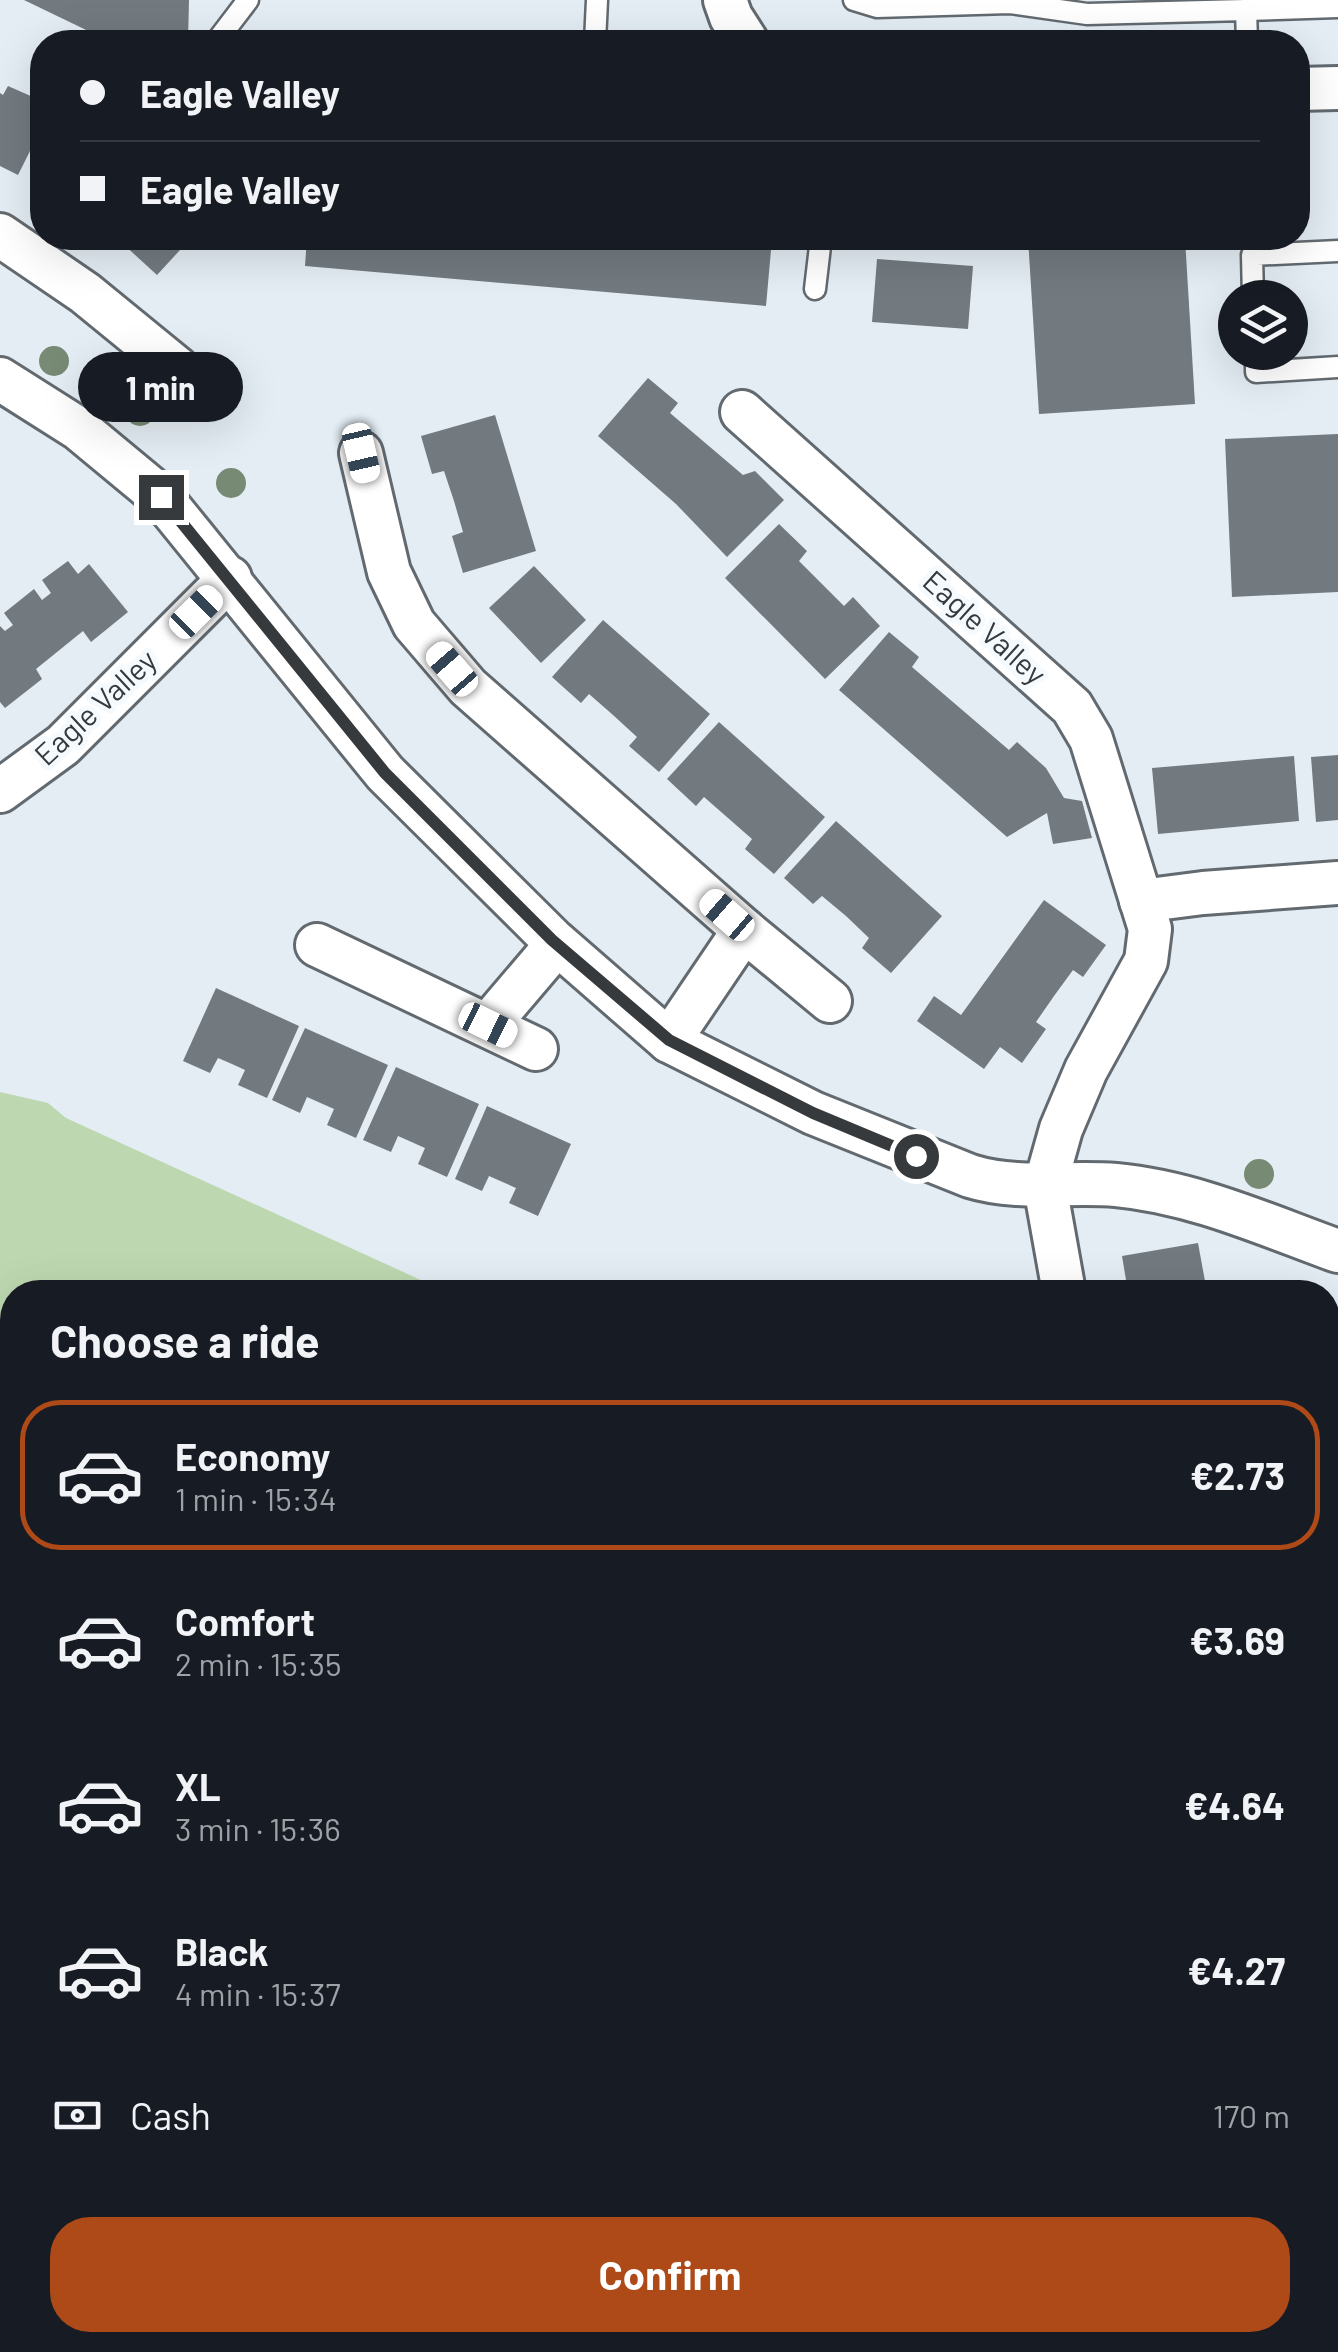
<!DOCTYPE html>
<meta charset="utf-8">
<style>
:root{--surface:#171b24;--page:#242831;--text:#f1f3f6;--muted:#9ea1a6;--line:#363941;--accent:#ae4a17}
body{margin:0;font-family:Barlow,sans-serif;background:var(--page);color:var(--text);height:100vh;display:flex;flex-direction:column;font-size:38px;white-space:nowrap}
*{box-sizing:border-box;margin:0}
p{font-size:32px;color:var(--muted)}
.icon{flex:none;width:55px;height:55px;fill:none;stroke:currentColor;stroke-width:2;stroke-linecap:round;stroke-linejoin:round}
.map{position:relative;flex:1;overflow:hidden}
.sheet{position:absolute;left:0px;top:1280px;width:1340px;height:1072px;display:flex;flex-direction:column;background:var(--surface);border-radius:40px 40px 0 0;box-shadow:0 10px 40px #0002}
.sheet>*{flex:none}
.guide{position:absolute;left:30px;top:30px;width:1280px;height:220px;border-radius:40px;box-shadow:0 10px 40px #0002;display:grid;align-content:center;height:220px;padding:0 50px;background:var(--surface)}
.buttons{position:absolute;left:1218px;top:280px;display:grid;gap:20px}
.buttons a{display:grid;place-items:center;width:90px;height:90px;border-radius:50%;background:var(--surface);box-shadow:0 10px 40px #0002;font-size:50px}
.end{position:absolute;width:45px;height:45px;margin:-22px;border:12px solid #363a3c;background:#fff;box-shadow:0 0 0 5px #fff}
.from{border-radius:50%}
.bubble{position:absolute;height:70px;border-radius:35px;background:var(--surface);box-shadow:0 10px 40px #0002;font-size:32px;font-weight:700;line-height:70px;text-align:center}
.car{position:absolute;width:30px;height:60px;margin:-30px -15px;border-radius:12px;box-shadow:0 0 8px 2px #0007;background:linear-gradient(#fff 24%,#345 0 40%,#fff 0 76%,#345 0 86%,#fff 0)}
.guide b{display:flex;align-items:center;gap:35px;height:95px;font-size:38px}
.guide b+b{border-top:2px solid var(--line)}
.guide i{width:25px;height:25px;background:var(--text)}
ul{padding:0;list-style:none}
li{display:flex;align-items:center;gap:30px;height:150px;margin:0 20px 15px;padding:0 30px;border:5px solid transparent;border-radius:40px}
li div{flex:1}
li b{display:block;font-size:38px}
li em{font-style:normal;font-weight:700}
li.on{border-color:var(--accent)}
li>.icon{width:90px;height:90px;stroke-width:1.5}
h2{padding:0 50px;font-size:45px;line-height:120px}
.pay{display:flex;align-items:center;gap:25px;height:110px;padding:0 50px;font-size:38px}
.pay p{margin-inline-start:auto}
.button{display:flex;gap:20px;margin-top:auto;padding:20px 50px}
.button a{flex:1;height:115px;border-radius:40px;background:var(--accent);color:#fff;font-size:40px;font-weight:700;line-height:115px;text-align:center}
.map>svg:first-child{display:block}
.green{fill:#bdd8b0}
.building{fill:#727a80}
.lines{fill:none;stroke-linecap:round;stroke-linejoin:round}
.lane-casing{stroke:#626a70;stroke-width:25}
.street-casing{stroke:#626a70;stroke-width:48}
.lane{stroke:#fff;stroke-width:20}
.street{stroke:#fff;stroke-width:42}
.tree{fill:#778a74}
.route{stroke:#363a3c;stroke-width:12}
.labels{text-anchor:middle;stroke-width:10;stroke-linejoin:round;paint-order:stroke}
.street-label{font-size:30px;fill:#363a3c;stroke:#f5fafe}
</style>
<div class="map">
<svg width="1338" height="2352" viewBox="0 0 1338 2352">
<rect width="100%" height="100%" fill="#e4edf4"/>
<!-- green -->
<g class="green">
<path d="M0,1092L48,1103L66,1118L447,1292H12V2340H354L348,2352H0Z"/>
<path d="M1328,2047L1338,2055V2352H1193L1189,2340H1328Z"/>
</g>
<!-- building -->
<g class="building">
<path d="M24,0H189L188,42H111Z"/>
<path d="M8,86L42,101V127L18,175L0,166V93L3,95Z"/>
<path d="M127,238H191L157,275L122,243Z"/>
<path d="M307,238H753L772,239L766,306L305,266Z"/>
<path d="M1028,238H1185L1195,404L1039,414Z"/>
<path d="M877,259L973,266L968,329L872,322Z"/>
<path d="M648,378L678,403L670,413L743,475L755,471L784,500L727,557L676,504L598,436Z"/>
<path d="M495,415L536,551L463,573L452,536L463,532L454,501L444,471L432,474L421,436Z"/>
<path d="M1338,434V592L1232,597L1225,439Z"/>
<path d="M779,524L807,551L799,561L844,606L853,597L880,626L825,679L725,578Z"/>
<path d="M68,561L78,574L89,564L128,612L91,642L83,631L36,669L42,679L5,708L0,702V626L5,631L13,625L4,613L34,589L42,600L51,593L42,580Z"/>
<path d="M534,566L586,620L541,663L489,608Z"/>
<path d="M603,620L710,714L659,772L629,746L637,737L613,715L589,694L581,703L552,677Z"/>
<path d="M889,632L919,657L912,667L1009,750L1017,742L1046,768L1064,798L1082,801L1092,838L1053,844L1047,813L1007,837L839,690Z"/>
<path d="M719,722L825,817L774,874L745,849L752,839L704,797L696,806L667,779Z"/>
<path d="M1338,755V820L1316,822L1311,757Z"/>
<path d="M1294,756L1299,821L1158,834L1152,768Z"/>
<path d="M836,821L942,916L891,973L862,948L869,938L846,916L822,896L813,904L784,878Z"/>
<path d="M1044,900L1106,945L1083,977L1073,970L1054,996L1036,1022L1046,1029L1022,1063L1000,1047L984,1069L917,1021L934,996L961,1015Z"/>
<path d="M216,988L299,1026L267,1098L238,1085L245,1070L232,1064L218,1058L210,1073L183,1061Z"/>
<path d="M305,1028L388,1065L356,1138L327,1125L334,1109L307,1097L300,1113L272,1100Z"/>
<path d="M396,1067L479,1104L447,1177L418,1164L425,1148L398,1136L391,1152L363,1140Z"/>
<path d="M487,1106L571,1144L538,1216L509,1203L516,1188L489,1176L482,1191L455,1179Z"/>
<path d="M1198,1243L1207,1292H1128L1122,1256Z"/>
<path d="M1338,1341V1395H1336L1328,1343Z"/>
<path d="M1337,1725H1338V1801L1328,1798V1757Z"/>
<path d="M628,2340H681L691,2352H617Z"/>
<path d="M823,2340H1051L1077,2352H802Z"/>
</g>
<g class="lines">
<!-- lane casing -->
<g class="lane-casing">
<g id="lane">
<path d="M854,0L877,7L1010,3L1087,14L1246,10L1247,42"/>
<path d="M1246,10L1338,7"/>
<path d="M216,42L248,0"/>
<path d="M595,42L597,0"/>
<path d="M815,289L821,238"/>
<path d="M1253,298L1252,255L1338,251"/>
<path d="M1256,352V372L1338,367"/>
<path d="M1328,2007L1338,2015"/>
<path d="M720,2340L726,2352"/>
<path d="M591,2352L595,2340"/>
</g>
</g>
<!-- street casing -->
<g class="street-casing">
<g id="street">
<path d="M725,0L731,17L747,42"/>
<path d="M1298,89L1338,88"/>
<path d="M0,235L85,293L178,369"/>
<path d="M0,379L79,429L161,497L385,773L552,939L669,1041L813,1113L970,1176C1018,1191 1067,1181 1116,1185C1193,1192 1266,1225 1338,1251"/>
<path d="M742,412L1072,707L1091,739L1150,929L1146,961L1086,1070L1061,1129L1045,1186L1064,1292"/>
<path d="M361,453L389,572L414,624L468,687L744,930L830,1001"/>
<path d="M0,791L63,745L230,578"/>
<path d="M1141,901L1203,893L1338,883"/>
<path d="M317,945L536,1049"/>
<path d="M488,1025L557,944"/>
<path d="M669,1041L744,930"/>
</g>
</g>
<!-- lane -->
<use href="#lane" class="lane"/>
<!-- street -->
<use href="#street" class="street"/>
</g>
<!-- trees -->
<g class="tree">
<circle cx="54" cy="361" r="15"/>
<circle cx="140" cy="411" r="15"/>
<circle cx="231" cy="483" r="15"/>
<circle cx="1259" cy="1174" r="15"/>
</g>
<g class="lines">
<!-- route -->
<path class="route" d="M161,497L385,773L552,940L669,1040L813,1113L916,1156"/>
</g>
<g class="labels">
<!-- street labels -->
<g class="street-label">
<text transform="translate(984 628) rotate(42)" y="10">Eagle Valley</text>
<text transform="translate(96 708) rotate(-43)" y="10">Eagle Valley</text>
</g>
</g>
</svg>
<div class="buttons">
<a><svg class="icon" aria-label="layers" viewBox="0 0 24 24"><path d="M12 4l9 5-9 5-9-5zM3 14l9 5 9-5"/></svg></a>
</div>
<i class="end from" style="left:916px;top:1156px"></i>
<i class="end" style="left:161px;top:497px"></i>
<div class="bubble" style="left:78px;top:352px;width:165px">1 min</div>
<i class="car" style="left:361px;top:453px;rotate:167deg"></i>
<i class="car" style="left:196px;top:612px;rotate:45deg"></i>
<i class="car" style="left:452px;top:669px;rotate:319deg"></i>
<i class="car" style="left:727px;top:915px;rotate:311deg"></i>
<i class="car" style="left:488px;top:1025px;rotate:116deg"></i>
<div class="guide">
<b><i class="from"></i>Eagle Valley</b>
<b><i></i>Eagle Valley</b>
</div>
<section class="sheet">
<h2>Choose a ride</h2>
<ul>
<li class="on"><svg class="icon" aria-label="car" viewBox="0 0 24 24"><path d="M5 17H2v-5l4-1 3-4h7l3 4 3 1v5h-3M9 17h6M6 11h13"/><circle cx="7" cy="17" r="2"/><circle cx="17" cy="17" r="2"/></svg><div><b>Economy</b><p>1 min · 15:34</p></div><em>€2.73</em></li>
<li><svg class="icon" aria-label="car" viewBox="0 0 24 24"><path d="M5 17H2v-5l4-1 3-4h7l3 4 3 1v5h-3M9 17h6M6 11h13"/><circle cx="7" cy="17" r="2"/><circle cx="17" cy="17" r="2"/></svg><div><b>Comfort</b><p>2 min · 15:35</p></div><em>€3.69</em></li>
<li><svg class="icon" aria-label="car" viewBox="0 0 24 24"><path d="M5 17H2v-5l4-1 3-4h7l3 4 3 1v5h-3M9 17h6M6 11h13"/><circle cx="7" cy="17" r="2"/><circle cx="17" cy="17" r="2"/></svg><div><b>XL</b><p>3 min · 15:36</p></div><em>€4.64</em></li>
<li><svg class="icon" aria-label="car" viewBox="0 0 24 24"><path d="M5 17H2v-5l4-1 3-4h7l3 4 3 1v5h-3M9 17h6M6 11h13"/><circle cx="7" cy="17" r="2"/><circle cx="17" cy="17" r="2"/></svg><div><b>Black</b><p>4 min · 15:37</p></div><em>€4.27</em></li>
</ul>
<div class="pay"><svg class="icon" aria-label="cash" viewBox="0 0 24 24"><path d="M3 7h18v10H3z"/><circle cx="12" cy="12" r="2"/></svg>Cash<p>170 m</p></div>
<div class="button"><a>Confirm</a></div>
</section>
</div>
